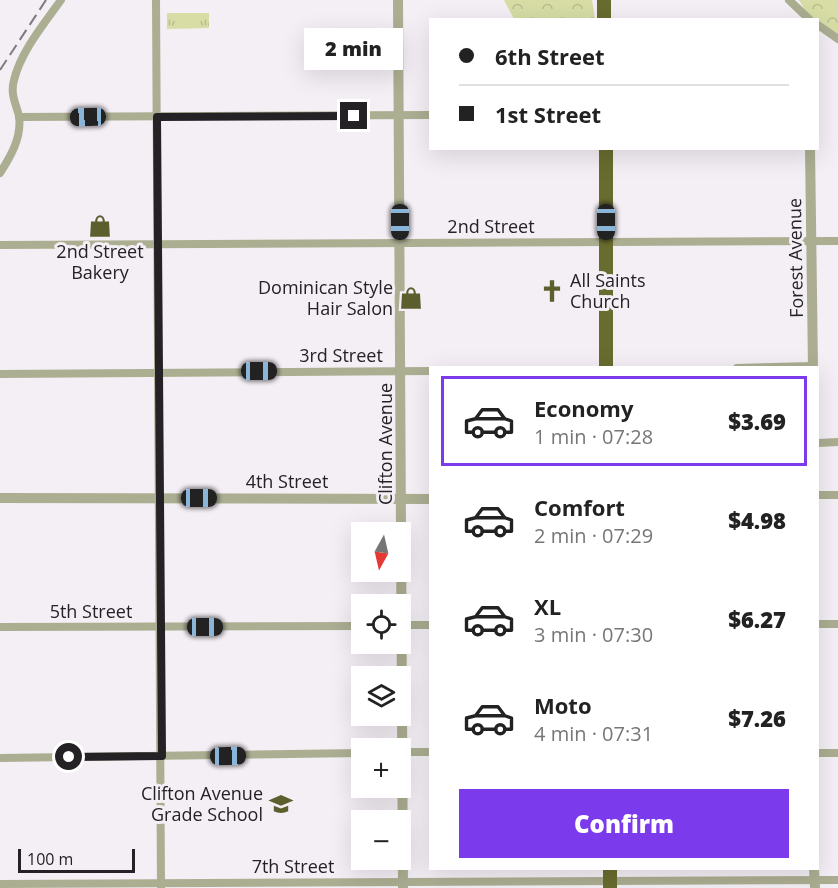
<!DOCTYPE html>
<meta charset="utf-8">
<style>
:root{--surface:#fff;--page:#f2f2f2;--text:#222;--muted:#767676;--line:#e0e0e0;--accent:#7c3aed}
body{margin:0;font-family:"Open Sans",sans-serif;background:var(--page);color:var(--text);height:100vh;display:flex;flex-direction:column;font-size:22px;white-space:nowrap}
*{box-sizing:border-box;margin:0}
p{font-size:20px;color:var(--muted)}
.icon{flex:none;width:33px;height:33px;fill:none;stroke:currentColor;stroke-width:2;stroke-linecap:round;stroke-linejoin:round}
.map{position:relative;flex:1;overflow:hidden}
.details{position:absolute;left:429px;top:366px;width:390px;height:504px;display:flex;flex-direction:column;background:var(--surface);border-radius:0px;box-shadow:0 6px 24px #0002}
.details>*{flex:none}
.banner{position:absolute;left:429px;top:18px;width:390px;height:132px;border-radius:0px;box-shadow:0 6px 24px #0002;display:grid;align-content:center;height:132px;padding:0 30px;background:var(--surface)}
.needle{width:39px;rotate:188deg}
.buttons{position:absolute;left:351px;top:522px;display:grid;gap:12px}
.buttons a{display:grid;place-items:center;width:60px;height:60px;border-radius:0px;background:var(--surface);box-shadow:0 6px 24px #0002;font-size:30px}
.scale{position:absolute;left:18px;bottom:15px;width:117px;box-sizing:border-box;padding-left:6px;border:3px solid #242224;border-top:0;font-size:16px;line-height:21px;white-space:nowrap;color:#242224;-webkit-text-stroke:4px #f4eef5;paint-order:stroke}
.end{position:absolute;width:27px;height:27px;margin:-14px;border:8px solid #242224;background:#fff;box-shadow:0 0 0 3px #fff}
.from{border-radius:50%}
.bubble{position:absolute;height:42px;border-radius:0px;background:var(--surface);box-shadow:0 6px 24px #0002;font-size:20px;font-weight:800;line-height:42px;text-align:center}
.car{position:absolute;width:18px;height:36px;margin:-18px -9px;border-radius:8px;box-shadow:0 0 4px 2px #0007;background:linear-gradient(#222 24%,#8ab4d8 0 40%,#222 0 76%,#8ab4d8 0 86%,#222 0)}
.banner b{display:flex;align-items:center;gap:21px;height:57px;font-size:22px}
.banner b+b{border-top:2px solid var(--line)}
.banner i{width:15px;height:15px;background:var(--text)}
ul{padding:10px 0 0;list-style:none}
li{display:flex;align-items:center;gap:18px;height:90px;margin:0 12px 9px;padding:0 18px;border:3px solid transparent;border-radius:0px}
li div{flex:1}
li b{display:block;font-size:22px}
li em{font-style:normal;font-weight:800}
li.current{border-color:var(--accent)}
li>.icon{width:54px;height:54px;stroke-width:1.5}
.primary-button{display:flex;gap:12px;margin-top:auto;padding:12px 30px}
.primary-button a{flex:1;height:69px;border-radius:0px;background:var(--accent);color:#fff;font-size:24px;font-weight:800;line-height:69px;text-align:center}
.map>svg:first-child{display:block}
.grass{fill:url(#grass-tufts)}
.forest{fill:url(#forest-crowns)}
.lines{fill:none;stroke-linecap:round;stroke-linejoin:round}
.minor{stroke:#abae91;stroke-width:8}
.tertiary{stroke:#abae91;stroke-width:10}
.trunk{stroke:#686c2e;stroke-width:14}
.rail{stroke:#7e7a7e;stroke-width:2;stroke-dasharray:12 6;stroke-linecap:butt}
.route{stroke:#242224;stroke-width:8}
.labels{text-anchor:middle;stroke-width:6;stroke-linejoin:round;paint-order:stroke}
.street-label{font-size:18px;fill:#242224;stroke:#f4eef5}
.poi-label{font-size:18px;fill:#242224;stroke:#f4eef5;text-anchor:end}
</style>
<div class="map">
<svg width="838" height="888" viewBox="0 0 838 888">
<defs>
<pattern id="grass-tufts" width="24" height="20" patternUnits="userSpaceOnUse" patternTransform="scale(1.5)"><rect width="24" height="20" fill="#d7dda5"/><path d="M3 7l-1-3M5 7V3M7 7l1-3M15 17l-1-3M17 17v-4M19 17l1-3" fill="none" stroke="#b8bd8e"/></pattern>
<pattern id="forest-crowns" width="20" height="18" patternUnits="userSpaceOnUse" patternTransform="scale(1.5)"><rect width="20" height="18" fill="#d7dda5"/><path d="M2 6a3 3 0 1 1 6 0M12 15a3 3 0 1 1 6 0" fill="none" stroke="#b8bd8e"/></pattern>
</defs>
<rect width="100%" height="100%" fill="#f4eef5"/>
<!-- grass -->
<path class="grass" d="M167,13H209V28L167,29Z"/>
<!-- forest -->
<g class="forest">
<path d="M504,0H592L595,19H514Z"/>
<path d="M799,0H838V35L818,23V20L810,19Z"/>
</g>
<g class="lines">
<!-- minor -->
<g class="minor">
<path d="M156,0L161,888"/>
<path d="M789,0L810,20"/>
<path d="M818,25L838,39"/>
<path d="M19,117L430,115"/>
<path d="M0,173C11,156 22,137 19,116C16,104 10,94 14,80C21,51 44,24 61,0"/>
<path d="M0,245L838,241"/>
<path d="M737,368L813,366"/>
<path d="M0,374L430,371"/>
<path d="M818,443L838,442"/>
<path d="M818,495H838"/>
<path d="M818,624H838"/>
<path d="M400,625H430"/>
<path d="M0,627L362,626"/>
<path d="M400,752H430"/>
<path d="M818,753H838"/>
<path d="M0,758L362,753"/>
<path d="M0,884L838,880"/>
</g>
<!-- tertiary -->
<g class="tertiary">
<path d="M398,0L403,888"/>
<path d="M810,148L813,368"/>
<path d="M0,498L430,499"/>
<path d="M814,868L815,888"/>
</g>
<!-- trunk -->
<g class="trunk">
<path d="M604,0V20"/>
<path d="M606,148V368"/>
<path d="M610,868V888"/>
</g>
<!-- rail -->
<path class="rail" d="M0,70L46,0"/>
</g>
<g class="lines">
<!-- route -->
<path class="route" d="M69,757L162,756L157,117L354,116"/>
</g>
<!-- icons -->
<defs>
<g id="shop-bare" transform="scale(1.8)"><path d="M-5-2.5h2.3a2.7 3.5 0 0 1 5.4 0H5L5.5 6h-11ZM-1.5-2.5h3a1.5 2.3 0 0 0-3 0Z" fill="#5c5f2d" stroke="#f4eef5" stroke-width="2.5" paint-order="stroke"/></g>
<g id="church-bare" transform="scale(1.8)"><path d="M-1.2-6h2.4v3.5h3.3v2.4h-3.3V6h-2.4V-.1h-3.3v-2.4h3.3Z" fill="#5c5f2d" stroke="#f4eef5" stroke-width="2.5" paint-order="stroke"/></g>
<g id="school-bare" transform="scale(1.8)"><path d="M0-5L7-2L0 1L-7-2ZM-4 1L0 2.5L4 1V4Q0 6-4 4Z" fill="#5c5f2d" stroke="#f4eef5" stroke-width="2.5" paint-order="stroke"/></g>
</defs>
<g fill-rule="evenodd">
<use href="#shop-bare" x="100" y="226"/>
<use href="#church-bare" x="552" y="291"/>
<use href="#shop-bare" x="411" y="298"/>
<use href="#school-bare" x="281" y="804"/>
</g>
<g class="labels">
<!-- street labels -->
<g class="street-label">
<text x="491" y="233">2nd Street</text>
<text transform="translate(796 258) rotate(-91)" y="6">Forest Avenue</text>
<text x="341" y="362">3rd Street</text>
<text transform="translate(386 444) rotate(-90)" y="6">Clifton Avenue</text>
<text x="287" y="488">4th Street</text>
<text x="91" y="618">5th Street</text>
<text x="293" y="873">7th Street</text>
</g>
<!-- poi labels -->
<g class="poi-label">
<text x="100" y="258" text-anchor="middle">2nd Street<tspan x="100" dy="21">Bakery</tspan></text>
<text x="570" y="287" text-anchor="start">All Saints<tspan x="570" dy="21">Church</tspan></text>
<text x="393" y="294">Dominican Style<tspan x="393" dy="21">Hair Salon</tspan></text>
<text x="263" y="800">Clifton Avenue<tspan x="263" dy="21">Grade School</tspan></text>
</g>
</g>
</svg>
<div class="buttons">
<a><svg class="needle" viewBox="-14 -14 28 28"><path d="M0-13l5 13h-10z" fill="#e53935"/><path d="M0 13l5-13h-10z" fill="#767676"/></svg></a>
<a><svg class="icon" aria-label="locate" viewBox="0 0 24 24"><circle cx="12" cy="12" r="6"/><path d="M12 2v4M12 18v4M2 12h4M18 12h4"/></svg></a>
<a><svg class="icon" aria-label="layers" viewBox="0 0 24 24"><path d="M12 4l9 5-9 5-9-5zM3 14l9 5 9-5"/></svg></a>
<a>+</a>
<a>−</a>
</div>
<div class="scale">100 m</div>
<i class="end from" style="left:69px;top:757px"></i>
<i class="end" style="left:354px;top:116px"></i>
<div class="bubble" style="left:304px;top:28px;width:99px">2 min</div>
<i class="car" style="left:88px;top:117px;rotate:268deg"></i>
<i class="car" style="left:400px;top:222px;rotate:180deg"></i>
<i class="car" style="left:606px;top:222px;rotate:180deg"></i>
<i class="car" style="left:259px;top:371px;rotate:90deg"></i>
<i class="car" style="left:199px;top:498px;rotate:90deg"></i>
<i class="car" style="left:205px;top:627px;rotate:90deg"></i>
<i class="car" style="left:228px;top:756px;rotate:89deg"></i>
<div class="banner">
<b><i class="from"></i>6th Street</b>
<b><i></i>1st Street</b>
</div>
<section class="details">
<ul>
<li class="current"><svg class="icon" aria-label="car" viewBox="0 0 24 24"><path d="M5 17H2v-5l4-1 3-4h7l3 4 3 1v5h-3M9 17h6M6 11h13"/><circle cx="7" cy="17" r="2"/><circle cx="17" cy="17" r="2"/></svg><div><b>Economy</b><p>1 min · 07:28</p></div><em>$3.69</em></li>
<li><svg class="icon" aria-label="car" viewBox="0 0 24 24"><path d="M5 17H2v-5l4-1 3-4h7l3 4 3 1v5h-3M9 17h6M6 11h13"/><circle cx="7" cy="17" r="2"/><circle cx="17" cy="17" r="2"/></svg><div><b>Comfort</b><p>2 min · 07:29</p></div><em>$4.98</em></li>
<li><svg class="icon" aria-label="car" viewBox="0 0 24 24"><path d="M5 17H2v-5l4-1 3-4h7l3 4 3 1v5h-3M9 17h6M6 11h13"/><circle cx="7" cy="17" r="2"/><circle cx="17" cy="17" r="2"/></svg><div><b>XL</b><p>3 min · 07:30</p></div><em>$6.27</em></li>
<li><svg class="icon" aria-label="car" viewBox="0 0 24 24"><path d="M5 17H2v-5l4-1 3-4h7l3 4 3 1v5h-3M9 17h6M6 11h13"/><circle cx="7" cy="17" r="2"/><circle cx="17" cy="17" r="2"/></svg><div><b>Moto</b><p>4 min · 07:31</p></div><em>$7.26</em></li>
</ul>
<div class="primary-button"><a>Confirm</a></div>
</section>
</div>
